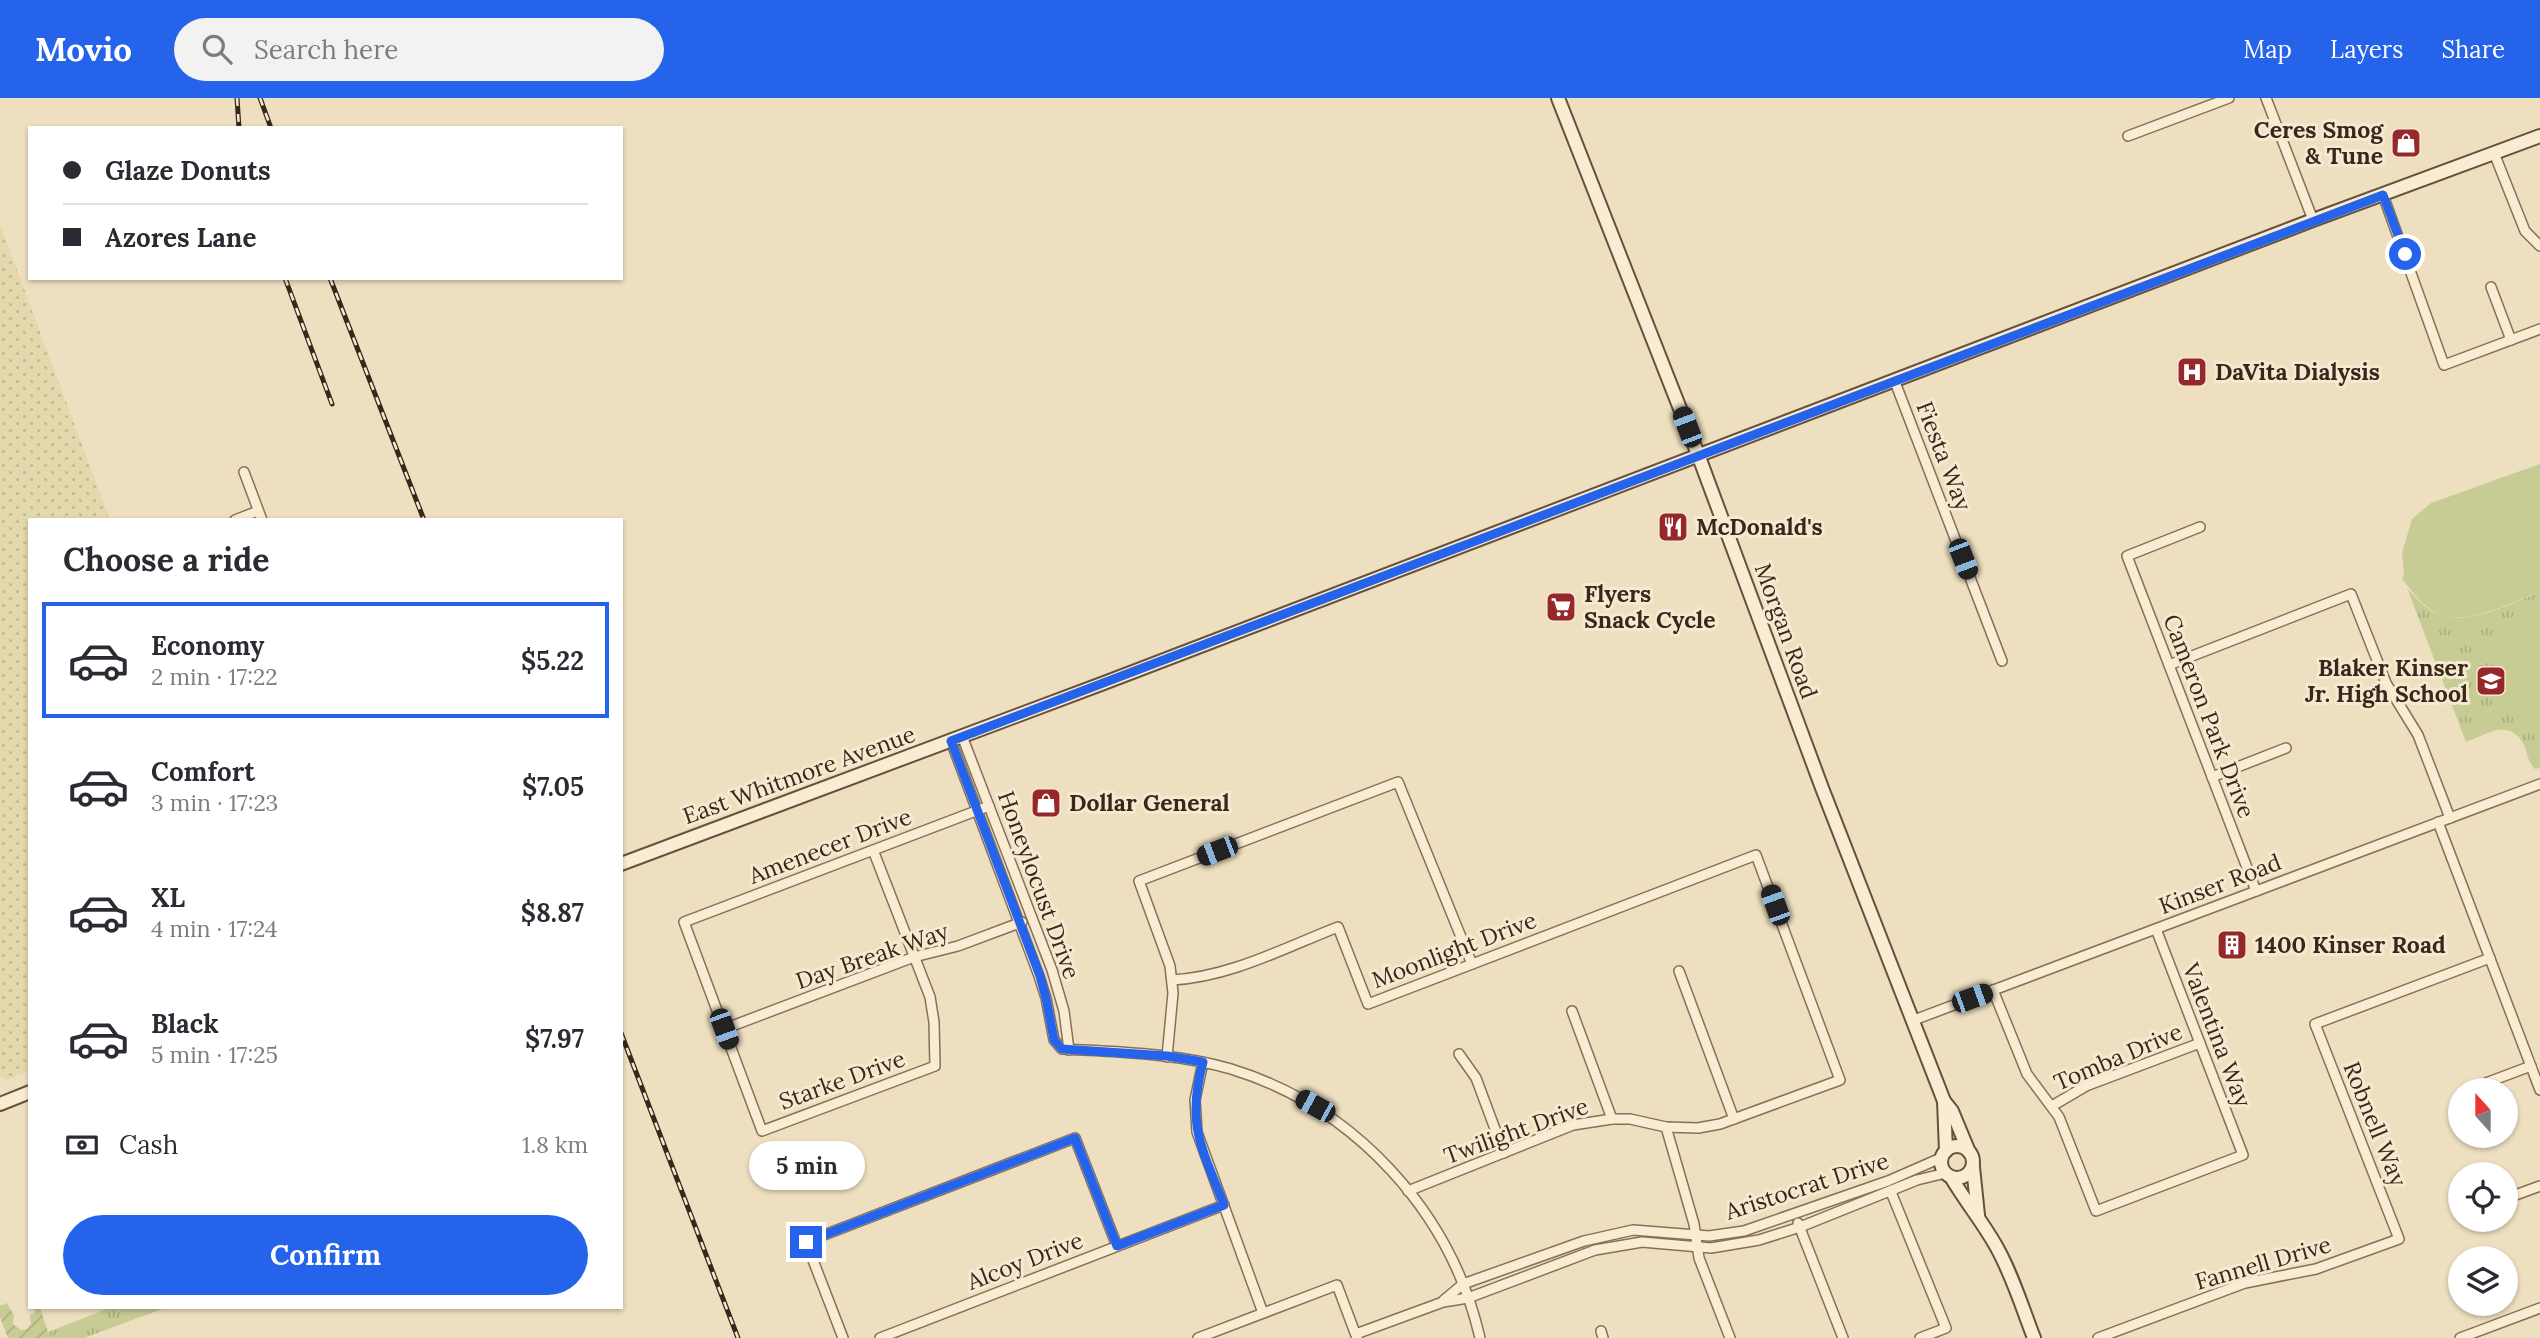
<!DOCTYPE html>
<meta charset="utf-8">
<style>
:root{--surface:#fff;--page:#f2f2f3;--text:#2b2b33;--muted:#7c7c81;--line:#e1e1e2;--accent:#2563eb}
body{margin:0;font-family:Lora,serif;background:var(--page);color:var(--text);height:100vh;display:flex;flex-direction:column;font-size:26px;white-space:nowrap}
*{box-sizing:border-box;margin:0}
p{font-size:23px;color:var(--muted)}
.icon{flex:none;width:38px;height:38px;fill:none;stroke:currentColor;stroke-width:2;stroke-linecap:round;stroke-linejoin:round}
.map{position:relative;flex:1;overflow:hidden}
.side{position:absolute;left:28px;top:420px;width:595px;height:791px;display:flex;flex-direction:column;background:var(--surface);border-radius:0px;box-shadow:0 2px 5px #0004}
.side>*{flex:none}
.guide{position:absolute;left:28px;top:28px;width:595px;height:154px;border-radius:0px;box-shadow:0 2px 5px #0004;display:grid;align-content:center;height:154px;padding:0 35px;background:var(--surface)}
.needle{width:46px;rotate:339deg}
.tools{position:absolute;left:2448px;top:980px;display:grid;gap:14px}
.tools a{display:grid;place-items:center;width:70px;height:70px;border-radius:50%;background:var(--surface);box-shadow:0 2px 5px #0004;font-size:35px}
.end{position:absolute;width:32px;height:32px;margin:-16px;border:9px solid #2563eb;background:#fff;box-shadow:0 0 0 4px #fff}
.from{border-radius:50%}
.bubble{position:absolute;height:49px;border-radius:24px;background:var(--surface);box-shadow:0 2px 5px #0004;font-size:23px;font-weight:700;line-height:49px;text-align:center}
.car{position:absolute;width:21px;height:42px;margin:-21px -10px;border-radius:9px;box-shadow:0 0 5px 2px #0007;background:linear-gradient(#222 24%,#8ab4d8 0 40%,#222 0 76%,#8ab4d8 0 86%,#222 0)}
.guide b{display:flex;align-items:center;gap:24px;height:66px;font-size:26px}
.guide b+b{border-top:2px solid var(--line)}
.guide i{width:18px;height:18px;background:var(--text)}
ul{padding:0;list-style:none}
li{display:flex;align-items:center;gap:21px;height:116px;margin:0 14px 10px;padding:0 21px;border:4px solid transparent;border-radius:0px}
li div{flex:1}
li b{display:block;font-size:26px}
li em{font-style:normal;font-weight:700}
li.selected{border-color:var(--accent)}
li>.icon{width:63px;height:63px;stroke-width:1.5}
h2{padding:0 35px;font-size:32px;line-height:84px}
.pay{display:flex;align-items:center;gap:18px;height:77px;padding:0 35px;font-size:26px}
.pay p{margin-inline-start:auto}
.cta{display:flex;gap:14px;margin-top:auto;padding:14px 35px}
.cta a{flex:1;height:80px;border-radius:42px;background:var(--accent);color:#fff;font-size:28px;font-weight:700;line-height:80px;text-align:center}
header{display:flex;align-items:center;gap:42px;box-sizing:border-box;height:98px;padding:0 35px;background:var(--accent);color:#fff}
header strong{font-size:33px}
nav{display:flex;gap:38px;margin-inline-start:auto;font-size:24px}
.search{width:490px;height:63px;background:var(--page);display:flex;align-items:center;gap:18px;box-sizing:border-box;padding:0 24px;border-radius:38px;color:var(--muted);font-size:26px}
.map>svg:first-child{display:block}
.farmland{fill:url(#farmland-dots)}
.grass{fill:url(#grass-tufts)}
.garden{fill:url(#garden-furrows)}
.pitch{fill:#c7cc94}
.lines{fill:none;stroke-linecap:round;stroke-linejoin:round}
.street-casing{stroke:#877058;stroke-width:12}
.secondary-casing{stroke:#68513b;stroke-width:16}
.street{stroke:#f9ecd3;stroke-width:9}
.secondary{stroke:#f9ecd3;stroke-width:12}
.rail-casing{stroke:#36281c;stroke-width:5}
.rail{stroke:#f5e9cf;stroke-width:2.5;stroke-dasharray:8;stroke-linecap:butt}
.route{stroke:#2563eb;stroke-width:9}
.labels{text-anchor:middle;stroke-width:6;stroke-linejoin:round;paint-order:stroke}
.poi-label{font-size:23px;font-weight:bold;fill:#36281c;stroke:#f5e9cf;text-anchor:start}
.street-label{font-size:23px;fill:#36281c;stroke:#f5e9cf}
</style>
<header>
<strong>Movio</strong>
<div class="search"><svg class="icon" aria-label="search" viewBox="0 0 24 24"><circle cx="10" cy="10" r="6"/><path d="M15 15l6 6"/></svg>Search here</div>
<nav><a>Map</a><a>Layers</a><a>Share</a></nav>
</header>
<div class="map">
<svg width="2540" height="1240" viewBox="0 0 2540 1240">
<defs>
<pattern id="farmland-dots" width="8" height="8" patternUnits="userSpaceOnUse" patternTransform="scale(1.75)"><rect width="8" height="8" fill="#e4d9ad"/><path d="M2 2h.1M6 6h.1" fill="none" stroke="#c4ba94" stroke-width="1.8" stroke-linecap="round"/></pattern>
<pattern id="grass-tufts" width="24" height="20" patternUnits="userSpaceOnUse" patternTransform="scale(1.75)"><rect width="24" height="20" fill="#c7cc94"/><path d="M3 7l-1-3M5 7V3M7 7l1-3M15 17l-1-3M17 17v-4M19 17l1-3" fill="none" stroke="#acaf7f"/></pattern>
<pattern id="garden-furrows" width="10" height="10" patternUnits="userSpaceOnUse" patternTransform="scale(1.75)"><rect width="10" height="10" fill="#c7cc94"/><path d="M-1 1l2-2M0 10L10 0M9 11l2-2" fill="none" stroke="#acaf7f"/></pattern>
</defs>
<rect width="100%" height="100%" fill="#eedfc0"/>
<!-- farmland -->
<path class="farmland" d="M0,126L110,422H30V973L6,982L0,979Z"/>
<!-- grass -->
<g class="grass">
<path d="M2407,490C2416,500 2426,512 2440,517C2472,528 2511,505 2540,494V670L2535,671C2527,663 2528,655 2523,645C2508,620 2485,637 2466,644Z"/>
<path d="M112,1209L162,1211L84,1240H48V1234Z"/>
</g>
<!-- garden -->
<path class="garden" d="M7,1205L14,1217L13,1226L21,1232L27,1231L31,1226L30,1217L36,1214L34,1209H40L48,1234V1240H8L0,1219V1208Z"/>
<!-- pitch -->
<g class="pitch">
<path d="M2540,366V494C2512,504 2477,524 2446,519C2428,515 2411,493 2402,480L2404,478L2402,455L2412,421L2431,405Z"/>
<path d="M2540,519V608L2514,618L2485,540Z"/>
</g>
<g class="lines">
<!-- street casing -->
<g class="street-casing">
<g id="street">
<path d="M2266,0L2313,122"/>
<path d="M2128,38L2229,0"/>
<path d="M2494,55L2525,133L2540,148"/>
<path d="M2383,97L2444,267L2540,231"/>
<path d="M2491,189L2511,242"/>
<path d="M1895,284L2002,563"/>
<path d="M244,374L262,422"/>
<path d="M235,422L258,413"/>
<path d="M2200,429L2127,458L2256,793"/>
<path d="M2169,567L2351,496L2386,585L2418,637L2450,720"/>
<path d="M962,638L1052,872L1064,913L1069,952"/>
<path d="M951,643L1039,878L1046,900L1054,942L1062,951C1118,954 1177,955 1231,971C1355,1009 1451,1114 1480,1240"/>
<path d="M2212,679L2286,650"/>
<path d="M2438,724L2540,992"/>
<path d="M873,752L930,899L934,924L935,968L762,1033L684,824L989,708"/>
<path d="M1679,873L1734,1021"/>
<path d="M1172,882C1230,879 1284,850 1338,829L1368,906L1756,757L1840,982L1720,1026L1698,1030L1666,1029L1630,1021H1612L1573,1027L1408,1093"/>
<path d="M1993,892L2027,976L2059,1019L2096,1113L2243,1057L2156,831"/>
<path d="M1572,913L1612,1021"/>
<path d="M1914,922L2540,686"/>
<path d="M724,931L914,859L958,848L1022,824"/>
<path d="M1459,956L1476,980L1504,1055"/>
<path d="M1167,959L1173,895L1170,868L1139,783L1398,684L1472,866"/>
<path d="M1203,964L1195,1002L1197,1034L1263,1215"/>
<path d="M2467,992L2531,968"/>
<path d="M2052,1008L2086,988L2200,945"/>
<path d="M1666,1029L1694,1126L1699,1160L1730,1240"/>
<path d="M1891,1094L1946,1230L1920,1240"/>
<path d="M2510,1099L2540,1088"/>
<path d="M1798,1125L1843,1240"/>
<path d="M1444,1202L1463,1186L1584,1143L1633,1132L1709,1138L1744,1133L1888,1083L1943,1059"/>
<path d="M1601,1233L1603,1240"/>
<path d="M1356,1236L1443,1204L1468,1200L1595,1152L1642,1144L1711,1150L1759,1142L1800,1129L1917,1082L1946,1075"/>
<path d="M843,1240L806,1144L1075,1040L1117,1148"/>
<path d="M880,1240L1224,1107"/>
<path d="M1198,1240L1337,1187L1357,1240"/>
<path d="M2098,1240L2245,1185L2316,1171L2399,1141L2315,926L2490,860"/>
<path d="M2460,1240L2540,1210"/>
</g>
</g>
<!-- secondary casing -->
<g class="secondary-casing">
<g id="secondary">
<path d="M1558,0L1699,359L1822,690L1944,1003L1952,1013L1969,1054"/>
<path d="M621,766L1104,585L2313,122L2540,38"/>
<path d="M1944,1003L1946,1053"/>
<path d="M0,1006L30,994"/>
<circle cx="1957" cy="1064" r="16"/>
<path d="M1973,1069L1978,1117"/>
<path d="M1951,1079C1965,1103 1982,1123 1996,1148C2012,1176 2022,1209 2034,1240"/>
</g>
</g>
<!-- street -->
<use href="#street" class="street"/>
<!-- secondary -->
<use href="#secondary" class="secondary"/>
<!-- rail casing -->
<g class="rail-casing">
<g id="rail">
<path d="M237,0L239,30"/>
<path d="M260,0L271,30"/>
<path d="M285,180L332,306"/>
<path d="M330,180L424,422"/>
<path d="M621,935L738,1240"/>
</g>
</g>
<!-- rail -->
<use href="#rail" class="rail"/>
</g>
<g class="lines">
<!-- route -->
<path class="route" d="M806,1144L1075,1040L1117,1148L1224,1107C1202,1050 1186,1027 1203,964L1167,958L1062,951L1054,942L1046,900L1040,878L951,643L2383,97L2405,156"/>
</g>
<!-- icons -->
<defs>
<g id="shop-square" transform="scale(1.575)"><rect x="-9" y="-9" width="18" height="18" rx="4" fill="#96272b" stroke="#f5e9cf"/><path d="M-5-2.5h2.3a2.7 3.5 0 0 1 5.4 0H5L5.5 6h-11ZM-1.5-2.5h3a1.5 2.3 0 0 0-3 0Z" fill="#fff"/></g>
<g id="hospital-square" transform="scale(1.575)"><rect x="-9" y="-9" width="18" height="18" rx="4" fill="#96272b" stroke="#f5e9cf"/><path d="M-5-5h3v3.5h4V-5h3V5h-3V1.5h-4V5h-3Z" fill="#fff"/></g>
<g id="restaurant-square" transform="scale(1.575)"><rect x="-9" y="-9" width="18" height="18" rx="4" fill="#96272b" stroke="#f5e9cf"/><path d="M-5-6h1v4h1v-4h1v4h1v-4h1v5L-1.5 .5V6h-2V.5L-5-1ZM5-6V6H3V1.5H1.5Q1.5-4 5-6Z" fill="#fff"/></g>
<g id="supermarket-square" transform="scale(1.575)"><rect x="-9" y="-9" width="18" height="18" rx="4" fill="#96272b" stroke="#f5e9cf"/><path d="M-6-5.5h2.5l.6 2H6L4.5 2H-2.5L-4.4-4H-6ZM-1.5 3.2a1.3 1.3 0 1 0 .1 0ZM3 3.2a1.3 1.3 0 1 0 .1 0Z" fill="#fff"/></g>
<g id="school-square" transform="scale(1.575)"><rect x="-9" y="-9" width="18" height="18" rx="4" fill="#96272b" stroke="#f5e9cf"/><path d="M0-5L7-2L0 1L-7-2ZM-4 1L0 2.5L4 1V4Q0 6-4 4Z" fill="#fff"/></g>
<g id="building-square" transform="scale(1.575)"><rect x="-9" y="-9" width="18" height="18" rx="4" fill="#96272b" stroke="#f5e9cf"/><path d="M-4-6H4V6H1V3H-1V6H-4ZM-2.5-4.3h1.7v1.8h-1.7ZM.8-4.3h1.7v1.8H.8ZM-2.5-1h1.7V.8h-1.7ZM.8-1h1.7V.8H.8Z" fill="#fff"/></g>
</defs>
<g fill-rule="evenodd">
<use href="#shop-square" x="2406" y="45"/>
<use href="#hospital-square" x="2192" y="274"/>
<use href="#restaurant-square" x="1673" y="429"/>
<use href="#supermarket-square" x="1561" y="509"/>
<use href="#school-square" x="2491" y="583"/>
<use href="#shop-square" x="1046" y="705"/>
<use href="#building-square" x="2232" y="847"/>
</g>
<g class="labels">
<!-- poi labels -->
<g class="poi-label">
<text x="2383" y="40" text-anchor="end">Ceres Smog<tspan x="2383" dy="26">&amp; Tune</tspan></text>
<text x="2215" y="282">DaVita Dialysis</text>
<text x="1696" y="437">McDonald's</text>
<text x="1584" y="504">Flyers<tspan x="1584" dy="26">Snack Cycle</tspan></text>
<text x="2468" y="578" text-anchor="end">Blaker Kinser<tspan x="2468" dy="26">Jr. High School</tspan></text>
<text x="1069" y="713">Dollar General</text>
<text x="2255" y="855">1400 Kinser Road</text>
</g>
<!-- street labels -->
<g class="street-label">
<text transform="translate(1944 358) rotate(69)" y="8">Fiesta Way</text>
<text transform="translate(1786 533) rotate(70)" y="8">Morgan Road</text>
<text transform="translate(2209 618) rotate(69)" y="8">Cameron Park Drive</text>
<text transform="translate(799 677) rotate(-20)" y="8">East Whitmore Avenue</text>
<text transform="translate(830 748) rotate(-21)" y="8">Amenecer Drive</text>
<text transform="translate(2220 786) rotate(-21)" y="8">Kinser Road</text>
<text transform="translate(1039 787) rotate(70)" y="8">Honeylocust Drive</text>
<text transform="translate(1454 852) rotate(-21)" y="8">Moonlight Drive</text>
<text transform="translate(872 858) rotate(-19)" y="8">Day Break Way</text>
<text transform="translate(2217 937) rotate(69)" y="8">Valentina Way</text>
<text transform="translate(2118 959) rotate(-23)" y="8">Tomba Drive</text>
<text transform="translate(842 982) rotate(-20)" y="8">Starke Drive</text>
<text transform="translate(2375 1026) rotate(68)" y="8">Robnell Way</text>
<text transform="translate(1516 1033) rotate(-20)" y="8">Twilight Drive</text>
<text transform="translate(1807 1088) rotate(-18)" y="8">Aristocrat Drive</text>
<text transform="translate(1025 1163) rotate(-21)" y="8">Alcoy Drive</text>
<text transform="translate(2263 1165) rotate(-16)" y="8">Fannell Drive</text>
</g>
</g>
</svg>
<div class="tools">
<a><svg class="needle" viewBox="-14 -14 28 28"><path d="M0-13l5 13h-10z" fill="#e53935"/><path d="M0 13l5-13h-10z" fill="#7c7c81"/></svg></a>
<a><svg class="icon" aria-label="locate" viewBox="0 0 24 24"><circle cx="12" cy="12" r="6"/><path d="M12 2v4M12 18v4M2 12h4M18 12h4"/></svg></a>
<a><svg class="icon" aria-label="layers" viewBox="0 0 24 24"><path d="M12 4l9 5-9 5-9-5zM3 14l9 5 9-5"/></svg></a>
</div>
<i class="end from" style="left:2405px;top:156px"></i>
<i class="end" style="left:806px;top:1144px"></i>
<div class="bubble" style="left:749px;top:1043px;width:116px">5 min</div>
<i class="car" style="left:1687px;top:329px;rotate:339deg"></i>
<i class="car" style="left:1963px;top:461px;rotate:159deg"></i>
<i class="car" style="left:1217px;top:753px;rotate:249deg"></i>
<i class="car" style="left:1775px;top:807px;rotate:340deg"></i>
<i class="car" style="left:1972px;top:900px;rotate:70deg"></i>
<i class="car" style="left:724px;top:931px;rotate:160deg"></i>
<i class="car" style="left:1315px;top:1008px;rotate:299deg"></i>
<div class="guide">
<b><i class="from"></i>Glaze Donuts</b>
<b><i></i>Azores Lane</b>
</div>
<section class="side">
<h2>Choose a ride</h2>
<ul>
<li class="selected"><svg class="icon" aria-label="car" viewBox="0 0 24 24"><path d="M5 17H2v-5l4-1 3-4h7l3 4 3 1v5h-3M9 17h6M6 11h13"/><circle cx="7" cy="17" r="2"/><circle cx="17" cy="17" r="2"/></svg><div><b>Economy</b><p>2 min · 17:22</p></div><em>$5.22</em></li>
<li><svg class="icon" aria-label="car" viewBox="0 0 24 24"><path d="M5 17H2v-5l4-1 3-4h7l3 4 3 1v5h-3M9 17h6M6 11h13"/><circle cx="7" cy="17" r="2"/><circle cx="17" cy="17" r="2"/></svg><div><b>Comfort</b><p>3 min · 17:23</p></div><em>$7.05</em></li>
<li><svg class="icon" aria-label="car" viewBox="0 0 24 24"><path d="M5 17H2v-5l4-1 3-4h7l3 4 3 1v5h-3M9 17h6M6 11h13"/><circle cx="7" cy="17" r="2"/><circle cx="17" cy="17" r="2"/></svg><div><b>XL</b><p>4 min · 17:24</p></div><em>$8.87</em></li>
<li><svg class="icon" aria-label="car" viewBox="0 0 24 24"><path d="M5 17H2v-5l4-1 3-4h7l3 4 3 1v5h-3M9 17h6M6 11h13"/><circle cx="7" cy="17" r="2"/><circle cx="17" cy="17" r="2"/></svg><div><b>Black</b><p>5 min · 17:25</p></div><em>$7.97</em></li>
</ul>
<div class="pay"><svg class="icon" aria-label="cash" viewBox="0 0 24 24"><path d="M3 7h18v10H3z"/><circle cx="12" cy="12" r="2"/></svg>Cash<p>1.8 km</p></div>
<div class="cta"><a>Confirm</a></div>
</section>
</div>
